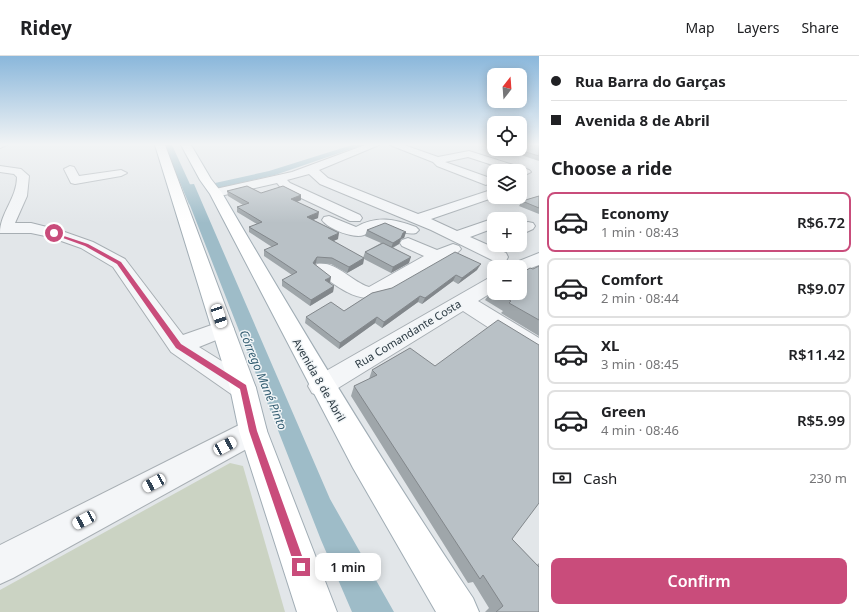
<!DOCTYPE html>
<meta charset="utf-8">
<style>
:root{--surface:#fff;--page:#f2f2f2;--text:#202124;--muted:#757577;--line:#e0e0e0;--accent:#c94c7b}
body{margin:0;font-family:"Noto Sans",sans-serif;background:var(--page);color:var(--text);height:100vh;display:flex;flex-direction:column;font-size:15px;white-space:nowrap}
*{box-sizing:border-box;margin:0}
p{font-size:13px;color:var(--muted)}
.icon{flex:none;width:22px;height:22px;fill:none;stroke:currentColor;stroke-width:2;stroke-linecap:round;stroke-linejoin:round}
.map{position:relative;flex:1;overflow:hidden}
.side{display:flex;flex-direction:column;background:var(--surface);width:320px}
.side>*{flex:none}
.hud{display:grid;align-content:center;height:88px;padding:0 12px;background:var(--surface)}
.needle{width:26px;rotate:17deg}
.buttons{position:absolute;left:487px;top:12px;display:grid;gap:8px}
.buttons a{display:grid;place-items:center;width:40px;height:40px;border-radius:8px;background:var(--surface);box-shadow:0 2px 10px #0003;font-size:20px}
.end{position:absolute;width:18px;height:18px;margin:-9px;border:5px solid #c94c7b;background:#fff;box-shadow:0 0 0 2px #fff}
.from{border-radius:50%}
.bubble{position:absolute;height:28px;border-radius:8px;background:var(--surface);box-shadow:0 2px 10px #0003;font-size:13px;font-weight:600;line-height:28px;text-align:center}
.car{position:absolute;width:12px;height:24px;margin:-12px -6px;border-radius:5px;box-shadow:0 0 3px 1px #0007;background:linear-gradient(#fff 24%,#345 0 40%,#fff 0 76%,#345 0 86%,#fff 0)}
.hud b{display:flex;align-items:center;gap:14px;height:38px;font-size:15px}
.hud b+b{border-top:1px solid var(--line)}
.hud i{width:10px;height:10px;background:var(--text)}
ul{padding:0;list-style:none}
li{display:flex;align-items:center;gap:12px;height:60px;margin:0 8px 6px;padding:0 4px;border:2px solid var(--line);border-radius:8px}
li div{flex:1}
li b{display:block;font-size:15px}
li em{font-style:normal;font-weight:600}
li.current{border-color:var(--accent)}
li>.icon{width:36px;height:36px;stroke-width:1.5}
h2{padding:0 12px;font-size:18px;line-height:48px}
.pay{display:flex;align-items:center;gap:10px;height:44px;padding:0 12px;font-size:15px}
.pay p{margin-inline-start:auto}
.action{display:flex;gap:8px;margin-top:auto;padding:8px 12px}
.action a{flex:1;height:46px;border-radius:8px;background:var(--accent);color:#fff;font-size:16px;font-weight:600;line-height:46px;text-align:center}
header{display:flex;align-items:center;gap:24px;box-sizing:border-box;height:56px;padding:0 20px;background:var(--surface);border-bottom:1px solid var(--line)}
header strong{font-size:19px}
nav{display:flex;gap:22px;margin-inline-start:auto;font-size:14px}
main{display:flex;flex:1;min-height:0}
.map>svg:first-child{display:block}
.green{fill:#cbd3c3}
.water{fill:#9ebcc8}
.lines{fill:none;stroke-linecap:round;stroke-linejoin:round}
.canal{fill:#9ebcc8;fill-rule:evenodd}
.minor-casing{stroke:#a7aeb3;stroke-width:2}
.major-casing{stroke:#a1adb5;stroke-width:2}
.minor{fill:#f4f6f8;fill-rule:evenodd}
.major{fill:#fff;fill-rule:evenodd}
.wall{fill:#9fa6aa}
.shaded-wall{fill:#82878b}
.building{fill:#b9c1c6;stroke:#82878b}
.route{fill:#c94c7b}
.labels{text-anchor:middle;stroke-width:3;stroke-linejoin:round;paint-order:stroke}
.street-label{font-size:11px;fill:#2a3841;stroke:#f1f5f7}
.water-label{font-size:12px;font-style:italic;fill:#365f73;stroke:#f1f5f7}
</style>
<header>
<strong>Ridey</strong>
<nav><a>Map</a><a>Layers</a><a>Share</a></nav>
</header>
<main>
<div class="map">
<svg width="539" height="556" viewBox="0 0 539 556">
<rect width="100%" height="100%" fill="#e2e6e9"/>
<!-- green -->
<path class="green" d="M230,407L243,410L285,556H0V534Z"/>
<!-- water -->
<path class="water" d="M194,128L330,443L394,556H352L321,484L182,129Z"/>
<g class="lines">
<!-- canal -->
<g class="canal">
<path d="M164,89H172L199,148L197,150L194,151L189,148Z"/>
<path d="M352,89H363L275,119L218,132L214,129L215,127L269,115Z"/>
</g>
<!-- minor casing -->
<g class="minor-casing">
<g id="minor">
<path d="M0,89H7L0,92Z"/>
<path d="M365,89H379L319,114L328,122L418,158L494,133L495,141L431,163L457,175L489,164L496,163H494V172L470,181L506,197L508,201L506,205L500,206L494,205L431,174L320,128L309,118L287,124L290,127L360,159L362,162L360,165H350L282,133L277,127L216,141L210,137L211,134L292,116Z"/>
<path d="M390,89H404L438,101L469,95L529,114L531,116L525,119L520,118V115H511L468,101L445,106L490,122L492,125L486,129L437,110L433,106Z"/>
<path d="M0,110L21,113L29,120L27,140L15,167H31L59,174L93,186L125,203L183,279L223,265L231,268L234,273L231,278L199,291L252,324L256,332L252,340L243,343L234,340L171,296L113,211L81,192L50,181L31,177H0C0,157 17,142 17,121L14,118L0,116Z"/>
<path d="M70,110L74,111L79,120L121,114L127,117L121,120L75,128L71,127L64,113Z"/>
<path d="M329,160L356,171C377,159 395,163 416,171L419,174L416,177C405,180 395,171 384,171C375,171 371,176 364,179C354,183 328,173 322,164L324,161Z"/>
<path d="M528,166L533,167L535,170L533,173L520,179V168Z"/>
<path d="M408,182L437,194L453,188L459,190L461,193C456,200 436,208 427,213C403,228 376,253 347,236C337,231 327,223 317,216L314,212L317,208C335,204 352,226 369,231L424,200L402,190L400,187L402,184Z"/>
<path d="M539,197V209L520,216V211H511L514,207Z"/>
<path d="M494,221V235L478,245L539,282V302L531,299L463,255L330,337L321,341L312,337L308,330L312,323L487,223Z"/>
<path d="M253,362L263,366L267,375L263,384L13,522L0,528V489Z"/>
</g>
</g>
<!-- major casing -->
<g class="major-casing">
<g id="major">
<path d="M155,89H165L256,332L267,375L337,556H297L239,375L230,332Z"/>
<path d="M181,89H191L211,123L222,137C302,274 384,410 473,542L479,556H436L353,412L210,138L200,124Z"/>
</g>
</g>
<!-- minor -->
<use href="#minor" class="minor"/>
<!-- major -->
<use href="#major" class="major"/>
</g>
<!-- wall -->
<g class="wall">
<path d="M539,89V105L503,93H520Z"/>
<path d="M227,135L261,137L301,139V144L297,146L318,162L313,164L338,183L333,185L363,202L365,196L381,187L365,180L367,174L406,176L404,182L401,183L399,188L393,192L409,207L391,217L364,203L363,208L347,217L331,208L316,207L315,208L330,227L334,230L333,236L310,250L282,230V224L292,219L264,200V194L272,191L249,176V171L257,168L237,156V151L243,149L228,140Z"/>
<path d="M539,140V158L519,150L522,145Z"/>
<path d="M539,210V280L501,257L503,255L485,244L492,234L494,233V237H520L533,213Z"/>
<path d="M477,214L458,228L453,225L422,248L418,246L382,272L375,267L339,293L305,267L306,261L344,255L372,237Z"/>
<path d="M410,292L512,483L537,509L539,507V556H485L489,552L473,526L468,527L351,340L354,330L369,323L372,314Z"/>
</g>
<!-- shaded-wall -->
<g class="shaded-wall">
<path d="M301,139V144L291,148V143Z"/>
<path d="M319,156L318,162L307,166V161Z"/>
<path d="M406,176L404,182L401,183L399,188L391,192L393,187L403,177Z"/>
<path d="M339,177L338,183L327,188L328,182Z"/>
<path d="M317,201L316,207L313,213V207Z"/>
<path d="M411,201L409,207L391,217L393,211Z"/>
<path d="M364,202L363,208L347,217L349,211Z"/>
<path d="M481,208L477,214L458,228L462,222Z"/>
<path d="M456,219L453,225L422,248L425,242Z"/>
<path d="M331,221L330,227L325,224Z"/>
<path d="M334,230L333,236L310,250L311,244Z"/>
<path d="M420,240L418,246L382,272L384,266Z"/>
<path d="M377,261L375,267L339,293L340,287Z"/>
</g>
<!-- building -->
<g class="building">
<path d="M520,89H539V100L516,93H520Z"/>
<path d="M247,130L261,137L283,130L301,139L291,143L319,156L307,161L339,177L328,182L364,202L349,211L332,202L317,201L313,207L331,221L325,224L334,230L311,244L282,224L297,216L264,194L278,188L249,171L262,166L237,151L249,147L227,135Z"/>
<path d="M539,140V152L522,145Z"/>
<path d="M385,167L406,176L403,177L401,182L393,187L367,174Z"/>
<path d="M383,187L411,201L393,211L365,196Z"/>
<path d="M455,196L481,208L462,222L456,219L425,242L420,240L384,266L377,261L340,287L306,261L331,246L344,255L372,237L392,232Z"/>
<path d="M539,210V264L509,247L511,245L497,237H520V218L530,212L533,213Z"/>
<path d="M498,264L539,289V447L512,483L539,511V556H496L503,550L483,519L480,523L354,330L377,319L372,314L410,292L435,310Z"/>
</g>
<!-- sky -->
<linearGradient id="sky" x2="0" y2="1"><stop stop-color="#8ab7db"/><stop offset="0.53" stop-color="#f2f4f5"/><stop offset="1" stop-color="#f2f4f5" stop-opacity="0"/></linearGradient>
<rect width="539" height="167" fill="url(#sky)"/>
<!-- route -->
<path class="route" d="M52,176L88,188L121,206L181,288L246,329L257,375L306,511L305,515L301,516L297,515L295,511L249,375L240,333L176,292L117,208L85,190L52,178Z"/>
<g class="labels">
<!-- street labels -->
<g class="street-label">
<text transform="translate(408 278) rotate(-31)" y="4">Rua Comandante Costa</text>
<text transform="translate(319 324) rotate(60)" y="4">Avenida 8 de Abril</text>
</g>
<!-- water labels -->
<g class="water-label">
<text transform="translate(263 324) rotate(68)" y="4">Córrego Mané Pinto</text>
</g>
</g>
</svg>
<div class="buttons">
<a><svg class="needle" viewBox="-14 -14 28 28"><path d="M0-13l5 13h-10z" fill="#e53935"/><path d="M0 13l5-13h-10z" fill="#757577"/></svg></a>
<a><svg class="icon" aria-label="locate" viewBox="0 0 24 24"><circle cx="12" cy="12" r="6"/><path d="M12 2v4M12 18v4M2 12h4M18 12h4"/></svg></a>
<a><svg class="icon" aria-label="layers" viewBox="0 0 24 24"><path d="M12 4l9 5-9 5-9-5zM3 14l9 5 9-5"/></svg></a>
<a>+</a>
<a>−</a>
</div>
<i class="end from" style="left:54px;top:177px"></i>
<i class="end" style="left:301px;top:511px"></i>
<div class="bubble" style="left:315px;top:497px;width:66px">1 min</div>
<i class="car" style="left:219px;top:260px;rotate:161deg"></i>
<i class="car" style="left:225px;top:390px;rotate:62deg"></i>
<i class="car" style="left:154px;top:427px;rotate:242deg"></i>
<i class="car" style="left:84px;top:464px;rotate:242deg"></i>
</div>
<section class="side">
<div class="hud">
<b><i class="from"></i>Rua Barra do Garças</b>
<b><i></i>Avenida 8 de Abril</b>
</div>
<h2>Choose a ride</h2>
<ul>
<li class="current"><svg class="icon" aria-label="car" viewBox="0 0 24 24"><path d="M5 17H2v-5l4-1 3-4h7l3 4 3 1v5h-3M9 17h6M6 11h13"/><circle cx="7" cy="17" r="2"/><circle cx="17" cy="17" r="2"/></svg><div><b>Economy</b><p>1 min · 08:43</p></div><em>R$6.72</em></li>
<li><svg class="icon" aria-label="car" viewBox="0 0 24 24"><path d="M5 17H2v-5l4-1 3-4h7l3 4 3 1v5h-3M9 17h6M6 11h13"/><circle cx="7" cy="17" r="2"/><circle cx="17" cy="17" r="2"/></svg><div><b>Comfort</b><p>2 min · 08:44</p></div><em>R$9.07</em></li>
<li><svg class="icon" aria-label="car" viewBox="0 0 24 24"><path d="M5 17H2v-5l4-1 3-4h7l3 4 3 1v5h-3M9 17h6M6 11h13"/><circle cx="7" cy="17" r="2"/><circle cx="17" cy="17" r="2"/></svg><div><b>XL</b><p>3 min · 08:45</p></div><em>R$11.42</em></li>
<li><svg class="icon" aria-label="car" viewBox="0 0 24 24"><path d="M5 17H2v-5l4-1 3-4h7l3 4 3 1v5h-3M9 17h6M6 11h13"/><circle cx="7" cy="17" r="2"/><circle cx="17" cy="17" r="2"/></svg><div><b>Green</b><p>4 min · 08:46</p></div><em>R$5.99</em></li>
</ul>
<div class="pay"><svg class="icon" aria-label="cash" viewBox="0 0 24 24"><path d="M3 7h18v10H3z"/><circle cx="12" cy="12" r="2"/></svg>Cash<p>230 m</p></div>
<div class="action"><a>Confirm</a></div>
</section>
</main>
